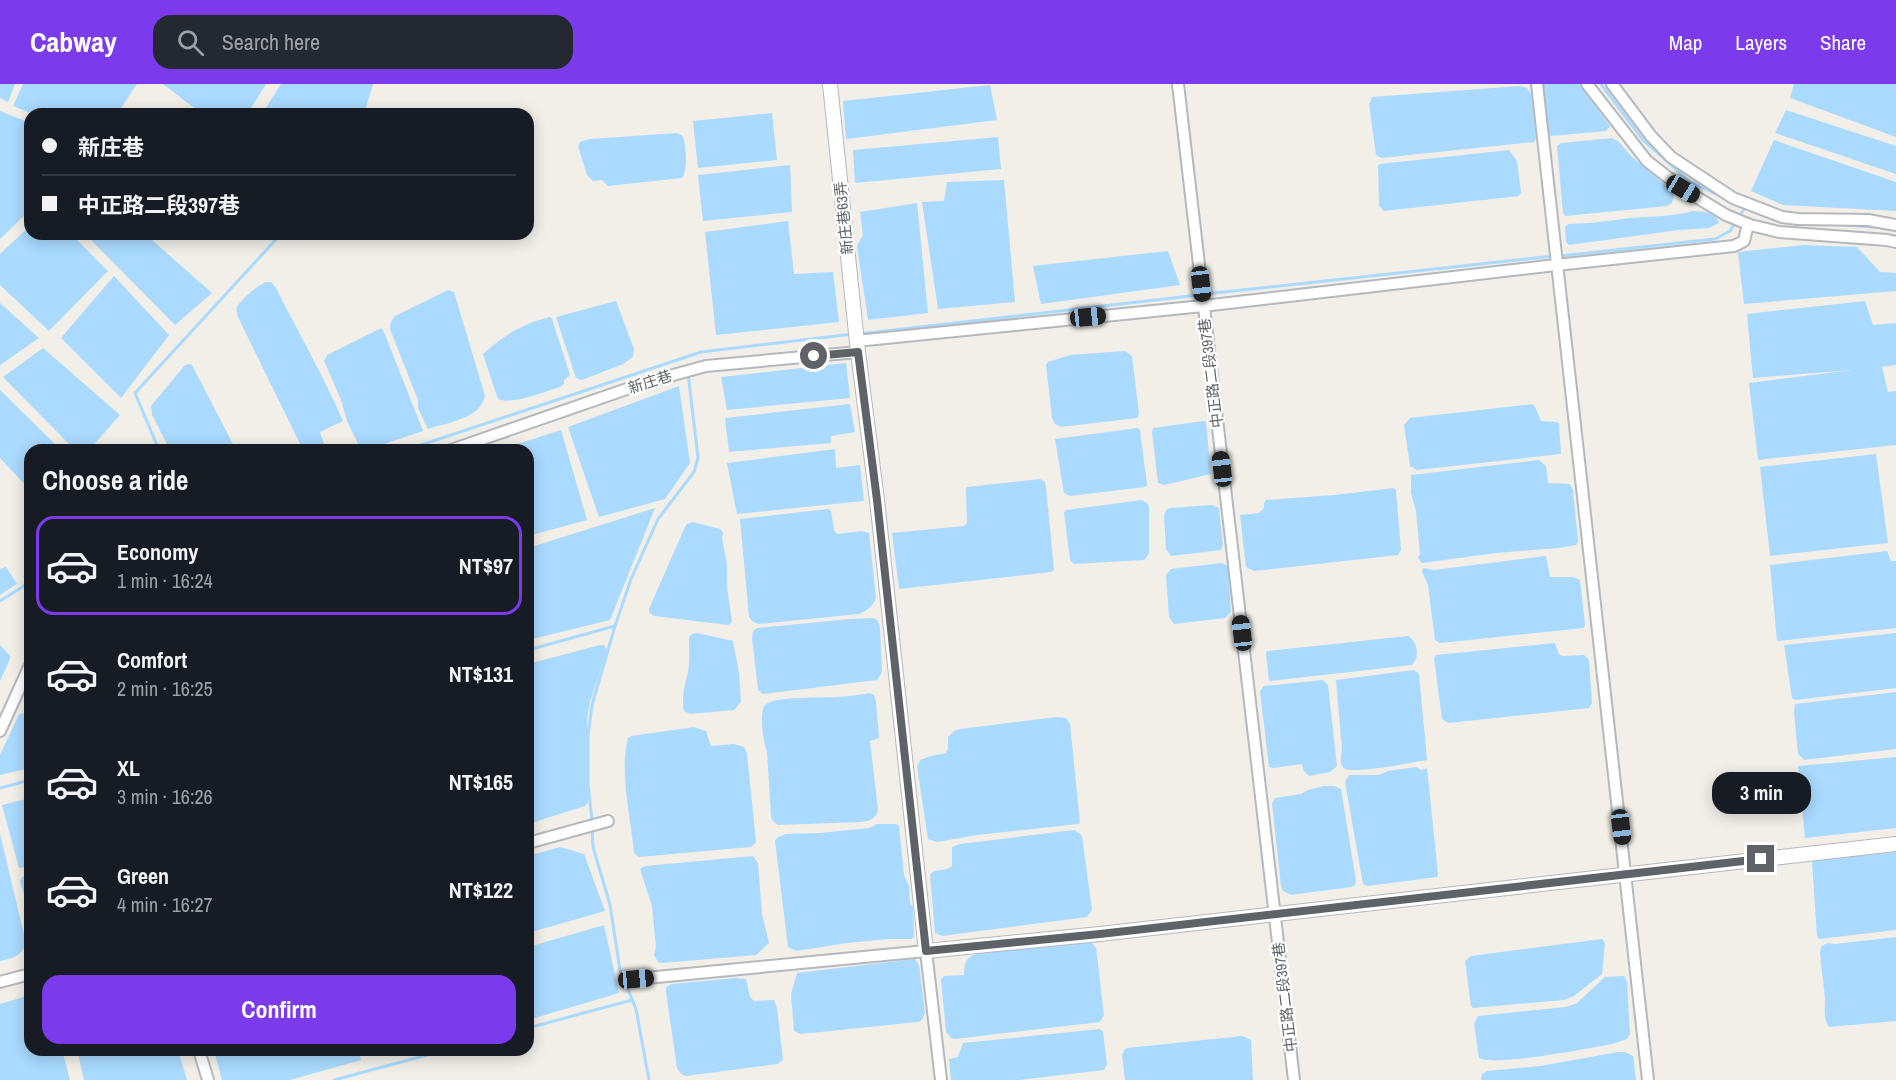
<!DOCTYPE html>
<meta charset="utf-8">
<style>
:root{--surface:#171b24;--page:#242831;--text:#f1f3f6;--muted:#9ea1a6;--line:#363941;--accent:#7c3aed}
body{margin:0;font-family:"Archivo Narrow","Noto Sans TC",sans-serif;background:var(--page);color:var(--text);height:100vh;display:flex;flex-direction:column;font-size:22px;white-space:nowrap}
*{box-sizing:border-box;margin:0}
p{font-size:20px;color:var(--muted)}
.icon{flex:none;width:33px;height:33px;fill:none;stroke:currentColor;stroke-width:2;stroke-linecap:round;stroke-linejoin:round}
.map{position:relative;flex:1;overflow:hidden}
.details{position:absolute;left:24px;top:360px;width:510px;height:612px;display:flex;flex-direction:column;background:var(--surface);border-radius:18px;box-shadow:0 3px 15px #0003}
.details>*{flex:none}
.banner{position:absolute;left:24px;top:24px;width:510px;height:132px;border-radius:18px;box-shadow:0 3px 15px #0003;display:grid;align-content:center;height:132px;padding:0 18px;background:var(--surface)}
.end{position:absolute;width:27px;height:27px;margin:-14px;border:8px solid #5f6368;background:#fff;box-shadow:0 0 0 3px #fff}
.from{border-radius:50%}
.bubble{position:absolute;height:42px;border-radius:18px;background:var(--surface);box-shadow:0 3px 15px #0003;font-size:20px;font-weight:700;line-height:42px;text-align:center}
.car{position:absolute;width:18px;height:36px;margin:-18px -9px;border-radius:8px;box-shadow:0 0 4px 2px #0007;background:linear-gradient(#222 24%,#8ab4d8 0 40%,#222 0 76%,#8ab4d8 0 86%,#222 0)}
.banner b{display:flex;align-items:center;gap:21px;height:57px;font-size:22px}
.banner b+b{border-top:2px solid var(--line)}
.banner i{width:15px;height:15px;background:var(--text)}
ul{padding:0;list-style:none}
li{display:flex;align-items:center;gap:18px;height:99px;margin:0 12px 9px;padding:0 6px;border:3px solid transparent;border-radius:18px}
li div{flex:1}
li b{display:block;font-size:22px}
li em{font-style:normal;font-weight:700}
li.selected{border-color:var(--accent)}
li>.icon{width:54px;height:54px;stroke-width:1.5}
h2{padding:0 18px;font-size:27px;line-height:72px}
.cta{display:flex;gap:12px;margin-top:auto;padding:12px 18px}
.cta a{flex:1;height:69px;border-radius:18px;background:var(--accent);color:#fff;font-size:24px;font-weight:700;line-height:69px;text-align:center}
header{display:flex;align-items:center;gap:36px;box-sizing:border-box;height:84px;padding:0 30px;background:var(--accent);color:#fff}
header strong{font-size:28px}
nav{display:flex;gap:33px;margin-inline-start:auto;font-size:21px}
.search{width:420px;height:54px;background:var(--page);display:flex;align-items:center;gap:15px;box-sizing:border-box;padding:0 21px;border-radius:18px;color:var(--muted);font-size:22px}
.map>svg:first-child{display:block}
.water{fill:#aadaff}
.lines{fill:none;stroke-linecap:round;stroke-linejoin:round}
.stream{stroke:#aadaff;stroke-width:3}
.minor-casing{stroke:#b5b8bc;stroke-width:14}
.tertiary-casing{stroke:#b5b8bc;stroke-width:16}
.minor{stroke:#fff;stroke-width:10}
.tertiary{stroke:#fff;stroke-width:14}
.route{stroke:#5f6368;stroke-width:8}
.labels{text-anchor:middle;stroke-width:4.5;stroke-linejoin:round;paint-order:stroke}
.street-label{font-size:15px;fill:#5f6368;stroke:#fff}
</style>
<header>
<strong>Cabway</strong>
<div class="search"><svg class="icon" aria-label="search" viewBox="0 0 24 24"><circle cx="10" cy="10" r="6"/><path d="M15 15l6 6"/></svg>Search here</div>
<nav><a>Map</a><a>Layers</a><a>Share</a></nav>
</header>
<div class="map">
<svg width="1896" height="996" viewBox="0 0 1896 996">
<rect width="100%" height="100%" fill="#f1efe8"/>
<!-- water -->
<g class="water">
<path d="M0,0H15L8,18L0,14Z"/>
<path d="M23,0H137L117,30H33L13,22Z"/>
<path d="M163,0H266L247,30H202Z"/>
<path d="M281,0H373L364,30H262Z"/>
<path d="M1543,0H1579L1610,42L1606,47L1551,52L1549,50Z"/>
<path d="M1794,0H1896V53L1790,14Z"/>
<path d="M990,1L997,36L846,55L843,17Z"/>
<path d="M1520,2L1527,4L1531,10L1536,54L1534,58L1381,74L1376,71L1369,20L1372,13Z"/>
<path d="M1786,26L1896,62V90L1775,49Z"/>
<path d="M0,27L30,39V126L0,155Z"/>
<path d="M772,29L777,76L698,84L693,37Z"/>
<path d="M677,49C681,51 683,51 684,56C686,65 688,87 682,94L608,102L602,96L593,97L587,91L578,62L580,58L590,55Z"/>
<path d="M998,53L1001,85L855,99L853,66Z"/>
<path d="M1612,54L1618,57L1631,72L1670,105L1674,110L1672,119L1667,122L1565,132L1563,129L1557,62L1561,59Z"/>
<path d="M1774,56L1896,98V127L1783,121L1751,107Z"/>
<path d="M1509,66L1517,77L1521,108L1519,112L1384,127L1379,122L1378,82L1380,80Z"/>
<path d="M790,81L792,128L703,137L698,91Z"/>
<path d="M1004,96L1015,218L938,225L922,118L944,117L947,98Z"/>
<path d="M917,119L928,229L868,236L857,162L863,151L860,128Z"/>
<path d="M1693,127C1704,128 1715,127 1719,139L1709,144L1679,146L1569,161L1566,158L1565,143L1568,140C1590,140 1611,136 1633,134C1654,132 1671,133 1693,127Z"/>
<path d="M788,137L794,190L833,188L839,238L716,251L705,148Z"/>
<path d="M30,142V150H71L108,187L49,247L0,201V170Z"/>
<path d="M85,150H145L212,209L175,241Z"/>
<path d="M1803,161L1857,163L1880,188L1896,189V207L1744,220L1738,168Z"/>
<path d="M1168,167L1180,201L1041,220L1033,182Z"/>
<path d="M114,192L169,251L121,314L61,254Z"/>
<path d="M267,198H271L276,204C298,248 323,291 343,337L320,348L326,366H303L238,233C237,229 236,228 237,223C240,216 260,199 267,198Z"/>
<path d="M448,206L454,208L485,312C480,335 448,338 428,345L418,324V316L390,245C390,239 391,237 395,232Z"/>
<path d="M616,217L634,265L633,273L623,280L582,296L576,294L556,233Z"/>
<path d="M1865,217L1873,241L1896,239V281L1882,283L1888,308L1896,307V361L1758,376L1749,299L1852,286L1753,294L1747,230Z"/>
<path d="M0,219L39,254L0,281Z"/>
<path d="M550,233L552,235L570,291L564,296V300L560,303C543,308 514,321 498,315L483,270C505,251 521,240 550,233Z"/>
<path d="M381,244L384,248L423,347L366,366H361L347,337L341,316L324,277L327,271Z"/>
<path d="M43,264L120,331L89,366H75L3,293Z"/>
<path d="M1125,267L1132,272L1139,330L1137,334L1061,343L1055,340L1052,334L1046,281L1048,278L1070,271Z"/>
<path d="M846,279L850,314L727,326L721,293Z"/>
<path d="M190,280L192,281L236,366H170L152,331L151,322L185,281Z"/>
<path d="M679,302L690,379L665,415L599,433L568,343Z"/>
<path d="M0,306L61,366H30V406L0,374Z"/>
<path d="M850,320L855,348L831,352V359L729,368L725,334Z"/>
<path d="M1532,320L1535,323L1541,337L1557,338L1559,340L1561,370L1417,386L1410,382L1404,341L1410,334Z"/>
<path d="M1204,337L1206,338L1211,390L1164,401L1158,399L1152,348L1153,344Z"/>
<path d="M1138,344L1140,346L1147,401L1145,403L1070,412L1064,409L1055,355Z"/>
<path d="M561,346L587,436L528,452V366H499Z"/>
<path d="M835,365L836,384L860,381L864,417L737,430L727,379Z"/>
<path d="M1876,370L1888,459L1770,472L1760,383Z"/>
<path d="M1539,376L1546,382L1548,399L1570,400L1573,406L1578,457L1576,461L1559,464L1496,469L1422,479L1418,474L1420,470L1416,427L1411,409V391Z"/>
<path d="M1040,395L1045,398L1046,403L1054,486L1051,488L899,505L892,449L964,442L967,439L966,405L967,403Z"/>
<path d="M1394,404L1396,406L1401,466L1398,471L1254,487L1246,483L1240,431L1259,429L1264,424V419L1266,416L1334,411Z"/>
<path d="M1142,416L1148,420L1149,423V470L1144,476L1074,480L1070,476L1064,428L1066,426Z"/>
<path d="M1212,421L1219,424L1223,461L1221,466L1171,472L1166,465L1164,431L1166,426L1170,424Z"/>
<path d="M655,424L610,536L528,556V464Z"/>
<path d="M828,425L831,427L834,446L837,450L862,447L869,449L876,514C873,523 867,526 859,530L759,540L753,538L749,533L740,435Z"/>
<path d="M693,438L720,445L723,448L722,454L727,480V503L732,538L728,541L654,532L649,528V525L685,443L687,440Z"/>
<path d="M1887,467L1891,477H1896V544L1777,557L1770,481Z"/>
<path d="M1546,472L1550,493H1573L1580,496L1585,540L1584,544L1440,559L1435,556L1428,501L1422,488L1423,484L1434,486Z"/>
<path d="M1222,479L1228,482L1231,528L1225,534L1174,540L1169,533L1166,491L1171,485Z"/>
<path d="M6,483L17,500L0,511V485Z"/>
<path d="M874,534L878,537L880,544L882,588L877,596L763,610L758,606L752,554L753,547L757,544L850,535Z"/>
<path d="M697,549L733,557L739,589L741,618L734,626L690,630L684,627C681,614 685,600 688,588C690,577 689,564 689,553L692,550Z"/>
<path d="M1896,549V604L1795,616L1792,614L1784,561Z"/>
<path d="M1408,552C1418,558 1420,573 1412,581L1269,597L1266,569L1267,567Z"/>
<path d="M1555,559L1559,571L1564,572L1584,571L1589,576L1592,619L1589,624L1448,639L1442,635L1434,574L1436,571Z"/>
<path d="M0,561L10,572V575L0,597Z"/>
<path d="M600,561H604L607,566L590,618L587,634L588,718L585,722L528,740V580Z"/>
<path d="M1414,586L1419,590L1427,676C1415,678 1351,691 1344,684C1339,680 1341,671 1342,666L1336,596Z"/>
<path d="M1323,596L1328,601L1337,682L1330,688L1309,692L1304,687L1302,680L1273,684L1269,683L1260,607L1264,602Z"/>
<path d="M1896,608V665L1804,676L1798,670L1794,628L1795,620Z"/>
<path d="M870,609L874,611L876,618L879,652V654L870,657L878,726C876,735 869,737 861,738L778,741L772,736L771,732L767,667C763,659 759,628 765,621C773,612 824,614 838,613C849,612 859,611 870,609Z"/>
<path d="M30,629V684L0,691V671L19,630Z"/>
<path d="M1056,633L1066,634L1070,640L1080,739L1078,740L977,751L937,758L928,755L917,683L920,676L931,672L946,669L948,665V653L954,647L960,645Z"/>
<path d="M694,643L706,647L711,662L734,660L744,663L747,670L756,758L751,763L639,773L634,769C631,734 619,688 628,654L631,652Z"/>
<path d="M1896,673V744L1805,754L1798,682Z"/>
<path d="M1416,683L1422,686L1427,684L1438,790L1437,793L1367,802L1363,800L1345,698L1349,691H1379L1388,687Z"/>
<path d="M1324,702H1334L1341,705L1356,797L1355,801L1351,803L1291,811L1283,807L1281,802L1272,719L1275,714L1301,710L1308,706Z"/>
<path d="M30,714V782L19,784L2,721Z"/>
<path d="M877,740H896L899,742L904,791L909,802L910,819L913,823L914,853L911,855H888L847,859L796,867L788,863L775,757L778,753L786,750L820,749L869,744Z"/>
<path d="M1074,746L1079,749L1082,752L1092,826L1087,833L942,852L935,849L930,790C936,784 946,788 952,782V763L960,760Z"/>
<path d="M0,750L26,859C22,872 13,874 0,877Z"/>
<path d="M560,763L584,770L605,827L528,849V772Z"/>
<path d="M1896,768V846L1819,855L1817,852L1812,778L1815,776Z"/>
<path d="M753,772L758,779L762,830L769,859L756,871L662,879L658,878L654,871L656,863L652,822L640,785L645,782Z"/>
<path d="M30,791V831L20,797L22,793Z"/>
<path d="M604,841L619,909L528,936V863Z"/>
<path d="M1896,853V937L1829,943C1823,934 1825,925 1825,915C1824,899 1821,884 1820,868L1822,862L1828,859L1835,860Z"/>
<path d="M1602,855L1605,859L1602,890L1574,912L1564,916L1473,924L1471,922L1465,877L1471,872Z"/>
<path d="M1087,857L1091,858L1096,864L1104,931L1100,938L955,955L951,954L946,948L941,895L945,892L964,891C965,879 965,874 976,870Z"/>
<path d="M915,875L919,881L925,929L922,936L918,938L801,950L794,947L791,910L797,889Z"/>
<path d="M1624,892L1627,898L1630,950L1627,955L1612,960C1589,964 1495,983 1479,974L1474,939L1478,932L1566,923L1577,919L1605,893Z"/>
<path d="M735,894L746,895L750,913L754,917L774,916L777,924L783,976L777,980L686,992L681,990L677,984L666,908V903L672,900Z"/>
<path d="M30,911V966H62L70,996H0V920Z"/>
<path d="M1100,945L1103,948L1107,980L1104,986L1019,996H951L949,975L958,973L963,959Z"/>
<path d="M1242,952L1251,956L1253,996H1125L1122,971L1125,965L1128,964Z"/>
<path d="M77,966H178L187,996H84Z"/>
<path d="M214,966H358L361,976L290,996H222Z"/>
<path d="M1618,968H1625L1633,972L1636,996H1481L1482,990L1487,987L1540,982Z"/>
</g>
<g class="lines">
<!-- stream -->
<g class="stream">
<path d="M1601,0L1643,56L1689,97L1728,116"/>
<path d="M1733,119L1755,128"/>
<path d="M1739,133L1744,125"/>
<path d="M1847,141L1885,144"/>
<path d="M1560,172L1715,155L1730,147L1735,139"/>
<path d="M1205,210L1554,172"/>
<path d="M859,250L1199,211"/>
<path d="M159,366L135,309L281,150"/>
<path d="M406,366L701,268L853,250"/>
<path d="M0,517L30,498"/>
<path d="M528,566L615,542"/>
<path d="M0,704L30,696"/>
<path d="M592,737L588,700V651L592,621L615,542L631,495L658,435L694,388L698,374L688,289"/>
<path d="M592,744L593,763L610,821L620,886L636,925L649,996"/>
<path d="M528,944L632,916"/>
<path d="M334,996L446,966"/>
</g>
<!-- minor casing -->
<g class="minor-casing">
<g id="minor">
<path d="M1178,0L1294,996"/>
<path d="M1537,0L1648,996"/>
<path d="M1587,0L1647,77L1683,105L1726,131L1750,141L1779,148L1887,156L1896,158"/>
<path d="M1612,0L1651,52L1671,73L1733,114L1782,133L1798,135L1868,136L1896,141"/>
<path d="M856,257L1203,222L1556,181L1734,162L1744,157L1748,140"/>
<path d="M451,366L644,299L706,282L858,268"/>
<path d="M0,647L30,581"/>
<path d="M528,759L608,737"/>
<path d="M636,895L926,867L941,996"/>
<path d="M0,898L30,890"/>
<path d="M199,966L208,996"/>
</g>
</g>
<!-- tertiary casing -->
<g class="tertiary-casing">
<path id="tertiary" d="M830,0L858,268L877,416L926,867L1100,850L1896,760"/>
</g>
<!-- minor -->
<use href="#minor" class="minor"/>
<!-- tertiary -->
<use href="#tertiary" class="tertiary"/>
</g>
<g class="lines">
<!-- route -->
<path class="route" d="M814,272L858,268L877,416L926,867L1100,850L1761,775"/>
</g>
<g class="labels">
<!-- street labels -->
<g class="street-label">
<text transform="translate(844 134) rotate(-96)" y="5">新庄巷63弄</text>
<text transform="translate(1211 289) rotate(-97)" y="5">中正路二段397巷</text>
<text transform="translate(650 298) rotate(-18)" y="5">新庄巷</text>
<text transform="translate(1285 913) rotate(-97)" y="5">中正路二段397巷</text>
</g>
</g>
</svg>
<i class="end from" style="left:814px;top:272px"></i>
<i class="end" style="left:1761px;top:775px"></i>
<div class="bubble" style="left:1712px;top:688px;width:99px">3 min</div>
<i class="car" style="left:1683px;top:105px;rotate:121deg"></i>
<i class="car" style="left:1201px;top:200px;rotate:173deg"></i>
<i class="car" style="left:1088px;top:233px;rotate:84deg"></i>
<i class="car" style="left:1222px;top:385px;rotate:353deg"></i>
<i class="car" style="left:1242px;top:549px;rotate:353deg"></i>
<i class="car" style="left:1621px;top:743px;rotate:173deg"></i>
<i class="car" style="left:636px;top:895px;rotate:85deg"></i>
<div class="banner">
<b><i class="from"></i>新庄巷</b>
<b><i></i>中正路二段397巷</b>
</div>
<section class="details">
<h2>Choose a ride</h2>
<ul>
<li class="selected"><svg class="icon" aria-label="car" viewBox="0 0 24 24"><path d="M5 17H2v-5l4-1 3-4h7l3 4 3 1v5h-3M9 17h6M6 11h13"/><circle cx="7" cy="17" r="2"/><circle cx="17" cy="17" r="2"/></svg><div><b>Economy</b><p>1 min · 16:24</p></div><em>NT$97</em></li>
<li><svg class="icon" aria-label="car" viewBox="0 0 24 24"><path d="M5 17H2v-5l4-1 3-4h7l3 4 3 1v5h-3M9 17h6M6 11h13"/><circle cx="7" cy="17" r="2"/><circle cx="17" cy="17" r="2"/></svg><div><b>Comfort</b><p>2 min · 16:25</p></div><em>NT$131</em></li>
<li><svg class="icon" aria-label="car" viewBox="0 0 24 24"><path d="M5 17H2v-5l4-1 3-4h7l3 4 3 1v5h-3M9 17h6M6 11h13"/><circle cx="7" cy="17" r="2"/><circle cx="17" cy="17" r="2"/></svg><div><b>XL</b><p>3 min · 16:26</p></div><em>NT$165</em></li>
<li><svg class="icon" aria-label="car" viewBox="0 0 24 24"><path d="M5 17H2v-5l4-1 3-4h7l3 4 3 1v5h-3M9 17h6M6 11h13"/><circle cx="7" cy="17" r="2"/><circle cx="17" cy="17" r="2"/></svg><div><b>Green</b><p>4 min · 16:27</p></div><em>NT$122</em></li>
</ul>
<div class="cta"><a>Confirm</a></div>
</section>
</div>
